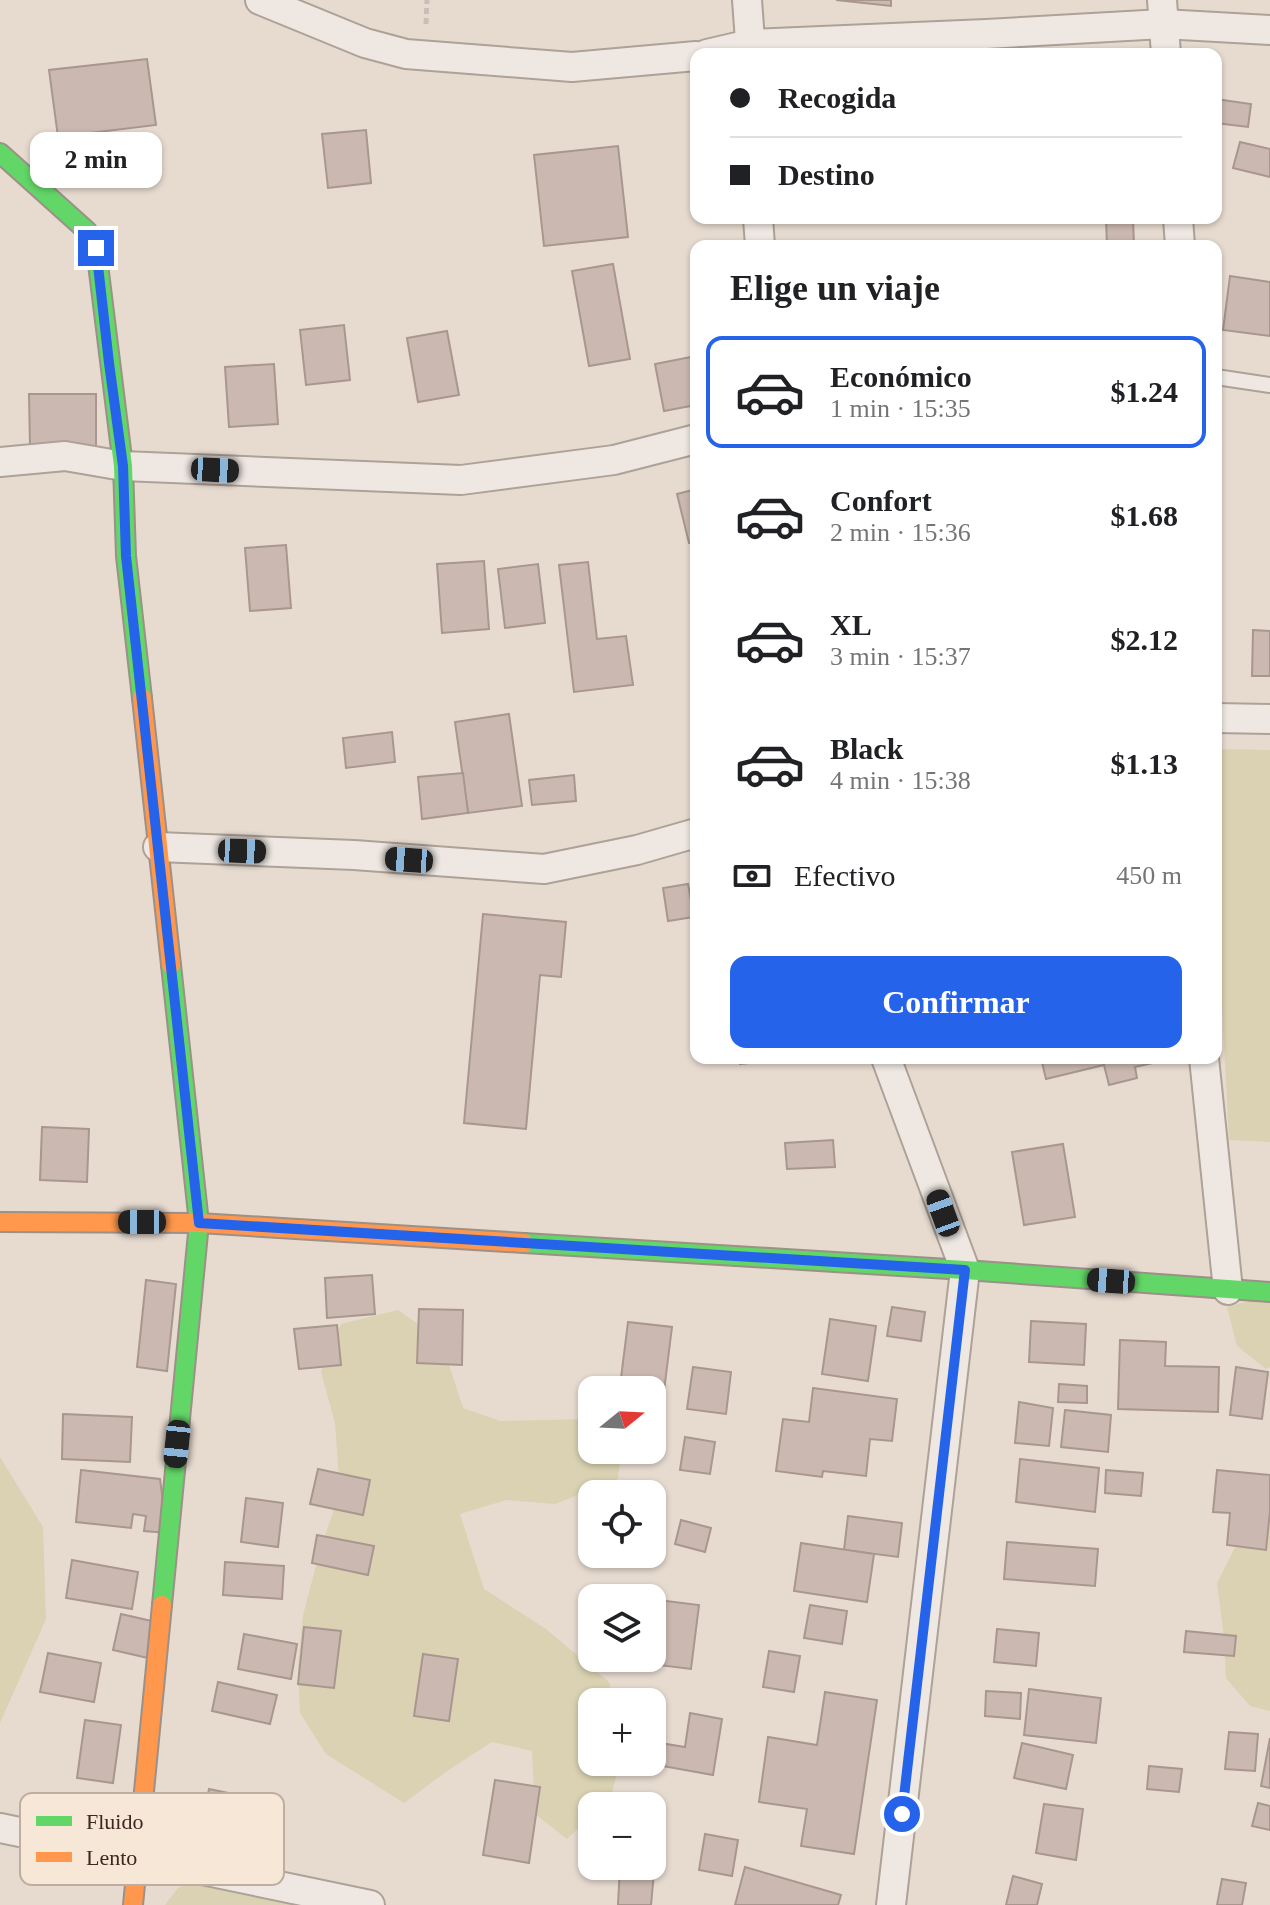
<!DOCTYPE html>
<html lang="es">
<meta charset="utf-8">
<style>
:root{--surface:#fff;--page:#f6f6f6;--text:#202124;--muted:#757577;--line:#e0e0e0;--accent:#2563eb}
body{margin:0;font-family:Georgia,serif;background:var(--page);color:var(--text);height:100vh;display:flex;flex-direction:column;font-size:30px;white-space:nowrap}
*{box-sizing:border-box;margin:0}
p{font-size:26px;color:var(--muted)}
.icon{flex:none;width:44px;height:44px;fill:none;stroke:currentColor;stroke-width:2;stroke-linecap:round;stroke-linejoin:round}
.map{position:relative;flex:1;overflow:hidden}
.drawer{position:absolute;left:690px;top:240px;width:532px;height:824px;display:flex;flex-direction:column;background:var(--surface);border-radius:16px;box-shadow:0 2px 6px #0004}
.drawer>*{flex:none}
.top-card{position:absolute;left:690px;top:48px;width:532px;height:176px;border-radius:16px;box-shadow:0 2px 6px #0004;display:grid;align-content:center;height:176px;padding:0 40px;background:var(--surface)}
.needle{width:52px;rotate:72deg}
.fabs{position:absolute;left:578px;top:1376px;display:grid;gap:16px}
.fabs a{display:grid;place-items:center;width:88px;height:88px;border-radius:16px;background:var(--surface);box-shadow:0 2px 6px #0004;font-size:40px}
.end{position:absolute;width:36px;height:36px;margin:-18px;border:10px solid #2563eb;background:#fff;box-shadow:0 0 0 4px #fff}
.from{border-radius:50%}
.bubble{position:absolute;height:56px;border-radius:16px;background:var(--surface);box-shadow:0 2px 6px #0004;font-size:26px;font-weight:800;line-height:56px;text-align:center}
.car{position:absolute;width:24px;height:48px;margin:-24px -12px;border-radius:10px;box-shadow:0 0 6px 2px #0007;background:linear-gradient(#222 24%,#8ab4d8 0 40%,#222 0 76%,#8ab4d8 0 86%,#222 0)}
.top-card b{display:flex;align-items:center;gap:28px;height:76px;font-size:30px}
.top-card b+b{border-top:2px solid var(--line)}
.top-card i{width:20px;height:20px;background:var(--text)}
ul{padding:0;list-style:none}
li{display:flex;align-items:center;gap:24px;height:112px;margin:0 16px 12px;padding:0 24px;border:4px solid transparent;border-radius:16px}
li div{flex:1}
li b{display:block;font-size:30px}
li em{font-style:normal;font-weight:800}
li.current{border-color:var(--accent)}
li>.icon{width:72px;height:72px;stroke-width:1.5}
h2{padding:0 40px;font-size:36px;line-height:96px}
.pay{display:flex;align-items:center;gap:20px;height:88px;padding:0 40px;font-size:30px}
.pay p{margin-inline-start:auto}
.primary-button{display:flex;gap:16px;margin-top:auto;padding:16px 40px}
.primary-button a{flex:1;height:92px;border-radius:16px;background:var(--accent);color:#fff;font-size:32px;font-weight:800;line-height:92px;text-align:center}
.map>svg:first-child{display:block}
.green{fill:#dad2b2}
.building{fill:#cbb9b1;stroke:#a8968f;stroke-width:2}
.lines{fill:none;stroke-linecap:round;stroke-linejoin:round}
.lane-casing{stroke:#ada198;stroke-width:18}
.street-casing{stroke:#ada198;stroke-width:32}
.fast-casing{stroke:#9c9088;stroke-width:22}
.slow-casing{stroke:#9c9088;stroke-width:22}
.path{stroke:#c8bfb8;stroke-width:5;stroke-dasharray:6 4;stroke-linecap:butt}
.lane{stroke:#efe8e2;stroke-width:14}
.street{stroke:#efe8e2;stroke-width:28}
.fast{stroke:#63d668;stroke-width:18}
.slow{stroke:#ff974d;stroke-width:18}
.route{stroke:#2563eb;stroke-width:10}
.key{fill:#f7e7d7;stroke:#bfada0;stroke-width:2}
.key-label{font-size:22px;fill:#3d271f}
</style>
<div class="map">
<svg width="1270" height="1905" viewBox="0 0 1270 1905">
<rect width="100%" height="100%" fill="#e7dbd0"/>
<!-- green -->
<g class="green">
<path d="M1216,749L1270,750V1142L1229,1140L1216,892Z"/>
<path d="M1270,1295V1367L1266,1369L1237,1346L1227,1307Z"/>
<path d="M398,1310L441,1340L463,1408L500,1421L592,1419V1450H621L618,1479L555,1504L506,1500L460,1514L484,1589L546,1629L609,1682L614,1702H592V1762H620L611,1796L601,1806H592V1815L567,1839L535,1814L532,1751L492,1742L450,1769L404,1803L326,1754L300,1713L298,1666L303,1615L321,1547L340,1492L335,1423L321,1372L341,1324Z"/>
<path d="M0,1457L43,1527L46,1619L0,1723Z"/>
<path d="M1270,1478V1711L1250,1706L1226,1678L1224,1638L1217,1583Z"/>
<path d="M212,1874L357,1905H165L178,1888Z"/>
</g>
<!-- building -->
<g class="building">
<path d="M836,0H891V6Z"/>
<path d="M147,59L156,125L58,137L49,70Z"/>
<path d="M1216,99L1251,104L1248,127L1216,123Z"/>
<path d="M366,130L371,183L328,188L322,134Z"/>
<path d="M1240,142L1270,149V177L1233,168Z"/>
<path d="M618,146L628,237L544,246L534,155Z"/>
<path d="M1106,218H1133L1134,246H1107Z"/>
<path d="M613,264L630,359L589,366L572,271Z"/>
<path d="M1230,276L1270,282V336L1223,330Z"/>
<path d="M344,325L350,380L306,385L300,330Z"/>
<path d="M447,331L459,395L418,402L407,338Z"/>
<path d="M696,356V405L664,411L655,364Z"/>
<path d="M274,364L278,424L229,427L225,367Z"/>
<path d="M29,394H96V446H30Z"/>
<path d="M696,489V541L689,543L677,494Z"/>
<path d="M286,545L291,608L250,611L245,548Z"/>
<path d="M484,561L489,629L442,633L437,564Z"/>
<path d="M588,562L597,639L626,636L633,685L574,692L559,565Z"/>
<path d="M538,564L545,623L505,628L498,569Z"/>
<path d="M1253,630L1270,631V676H1252Z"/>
<path d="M509,714L522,806L468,813L455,722Z"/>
<path d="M392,732L395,762L346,768L343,738Z"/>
<path d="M463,773L468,813L422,819L418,777Z"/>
<path d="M574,775L576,801L532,805L529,780Z"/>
<path d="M688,884L694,917L668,921L663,888Z"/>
<path d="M483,914L566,922L561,977L540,975L526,1129L464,1123Z"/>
<path d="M739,1058H798L740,1064Z"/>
<path d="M1041,1058H1156L1157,1062L1135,1067L1137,1078L1109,1085L1104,1065L1046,1079Z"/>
<path d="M42,1127L89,1129L87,1182L40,1180Z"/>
<path d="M833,1140L835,1167L787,1169L785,1143Z"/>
<path d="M1063,1144L1075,1217L1024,1225L1012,1152Z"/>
<path d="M372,1275L375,1314L327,1318L325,1278Z"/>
<path d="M146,1280L176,1284L167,1371L137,1367Z"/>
<path d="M892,1307L925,1312L921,1341L887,1336Z"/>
<path d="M419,1309L463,1310L462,1365L417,1363Z"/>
<path d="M830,1319L876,1326L868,1381L822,1374Z"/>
<path d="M1031,1321L1086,1324L1084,1365L1029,1362Z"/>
<path d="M628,1322L672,1327L664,1391L620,1386Z"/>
<path d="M337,1325L341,1365L299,1369L294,1329Z"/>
<path d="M1120,1340L1166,1342L1165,1366L1219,1367L1218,1412L1118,1409Z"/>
<path d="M693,1367L731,1372L726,1414L687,1409Z"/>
<path d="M1236,1367L1268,1372L1262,1419L1230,1415Z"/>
<path d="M1059,1384L1087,1386V1403L1058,1402Z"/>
<path d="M813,1388L897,1399L892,1441L870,1439L866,1476L823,1471L822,1477L776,1471L783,1419L809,1422Z"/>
<path d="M1019,1402L1053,1408L1049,1446L1015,1443Z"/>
<path d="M1065,1410L1111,1415L1108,1452L1061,1447Z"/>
<path d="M63,1414L132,1417L130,1462L62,1459Z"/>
<path d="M685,1437L715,1442L710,1474L680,1470Z"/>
<path d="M1020,1459L1099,1468L1095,1512L1016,1502Z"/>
<path d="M318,1469L370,1480L363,1515L310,1504Z"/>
<path d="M81,1470L160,1479L167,1533L144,1531L146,1516L133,1514L131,1528L76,1522Z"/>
<path d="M1106,1470L1143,1473L1141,1496L1105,1493Z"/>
<path d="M1217,1470L1270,1475V1511L1266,1550L1227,1545L1230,1513L1213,1512Z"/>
<path d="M246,1498L283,1503L278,1547L241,1542Z"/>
<path d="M848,1516L902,1523L898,1557L844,1550Z"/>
<path d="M681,1520L711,1528L705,1552L675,1544Z"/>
<path d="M317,1535L374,1546L368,1575L312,1563Z"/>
<path d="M1007,1542L1098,1549L1095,1586L1004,1579Z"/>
<path d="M801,1543L874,1554L867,1602L794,1591Z"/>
<path d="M72,1560L138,1572L132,1609L66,1598Z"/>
<path d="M225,1562L284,1566L282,1599L223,1595Z"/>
<path d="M658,1600L699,1605L691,1669L650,1664Z"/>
<path d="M810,1605L847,1611L842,1644L804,1638Z"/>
<path d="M121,1614L156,1622L148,1658L113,1650Z"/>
<path d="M304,1627L341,1631L334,1688L298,1684Z"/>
<path d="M997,1629L1039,1633L1036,1666L994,1662Z"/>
<path d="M1186,1631L1236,1636L1234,1656L1184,1652Z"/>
<path d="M244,1634L297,1644L291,1679L238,1669Z"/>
<path d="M769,1651L800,1656L794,1692L763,1687Z"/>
<path d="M48,1653L101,1663L94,1702L40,1692Z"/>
<path d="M423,1654L458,1659L449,1721L414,1716Z"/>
<path d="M218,1682L277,1695L270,1724L212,1711Z"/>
<path d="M1029,1689L1101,1698L1096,1743L1024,1735Z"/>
<path d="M986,1691L1021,1693L1020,1719L985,1716Z"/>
<path d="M825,1692L877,1700L854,1854L801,1846L807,1809L759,1802L768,1737L817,1745Z"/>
<path d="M690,1713L722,1719L713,1775L657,1765L660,1743L685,1747Z"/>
<path d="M85,1720L121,1725L113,1783L77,1778Z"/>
<path d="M1229,1732L1258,1734L1255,1771L1225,1769Z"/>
<path d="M1270,1738V1788L1261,1786Z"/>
<path d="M1022,1743L1073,1755L1066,1789L1014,1778Z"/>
<path d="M1149,1766L1182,1769L1179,1792L1147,1789Z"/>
<path d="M495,1780L540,1787L529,1863L483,1855Z"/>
<path d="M209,1789L253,1798L243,1842L200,1832Z"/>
<path d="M1258,1803L1270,1806V1830L1252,1826Z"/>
<path d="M1044,1804L1083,1809L1076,1860L1036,1853Z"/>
<path d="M705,1834L738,1840L732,1876L699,1870Z"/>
<path d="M652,1851H656L651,1905H618L620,1866H652Z"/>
<path d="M745,1867L841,1895L838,1905H735Z"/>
<path d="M1013,1876L1042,1884L1037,1905H1006Z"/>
<path d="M1222,1879L1246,1883L1242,1905H1217Z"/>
</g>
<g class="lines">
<!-- lane casing -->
<g class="lane-casing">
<path id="lane" d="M1216,377L1270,385"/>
</g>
<!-- street casing -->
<g class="street-casing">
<g id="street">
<path d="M260,0L365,43L406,54L572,67L696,56"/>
<path d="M747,0L751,54"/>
<path d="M1162,0L1166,54"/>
<path d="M707,54L750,44L986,34L1163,24L1270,30"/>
<path d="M758,218L760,246"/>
<path d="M1178,218L1180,246"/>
<path d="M0,462L65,456L123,466L461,480L614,460L696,439"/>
<path d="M1216,718L1270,719"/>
<path d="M158,847L354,855L544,869L637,850L696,833"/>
<path d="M886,1058L965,1270L891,1905"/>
<path d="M1204,1058L1228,1290"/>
<path d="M0,1828L370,1905"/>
</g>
</g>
<!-- fast casing -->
<g class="fast-casing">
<g id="fast">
<path d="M0,153L87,231L96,248L123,466L126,556L142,698"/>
<path d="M524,1243L965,1270L1270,1292"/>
<path d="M162,1605L199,1223L171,965"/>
</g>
</g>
<!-- slow casing -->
<g class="slow-casing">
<g id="slow">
<path d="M142,698L171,965"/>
<path d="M0,1222L199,1223L524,1243"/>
<path d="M133,1905L162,1605"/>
</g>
</g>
<!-- path -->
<path class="path" d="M426,24L427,0"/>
<!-- lane -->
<use href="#lane" class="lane"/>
<!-- street -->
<use href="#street" class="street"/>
<!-- fast -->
<use href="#fast" class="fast"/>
<!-- slow -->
<use href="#slow" class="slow"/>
</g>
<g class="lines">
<!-- route -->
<path class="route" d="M96,248L109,363L123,466L126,556L199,1223L965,1270L902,1814"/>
</g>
<!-- legend -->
<rect x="20" y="1793" width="264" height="92" rx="12" class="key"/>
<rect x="36" y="1816" width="36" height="10" fill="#63d668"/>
<rect x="36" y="1852" width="36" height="10" fill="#ff974d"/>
<g class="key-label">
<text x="86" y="1829">Fluido</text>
<text x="86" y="1865">Lento</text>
</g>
</svg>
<div class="fabs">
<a><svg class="needle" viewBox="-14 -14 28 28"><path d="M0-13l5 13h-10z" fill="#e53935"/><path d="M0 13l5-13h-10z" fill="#757577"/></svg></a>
<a><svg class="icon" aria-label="locate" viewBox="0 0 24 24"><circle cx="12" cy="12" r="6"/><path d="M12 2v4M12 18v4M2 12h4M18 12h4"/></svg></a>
<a><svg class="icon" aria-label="layers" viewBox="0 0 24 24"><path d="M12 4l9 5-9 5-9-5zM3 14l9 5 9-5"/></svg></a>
<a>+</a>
<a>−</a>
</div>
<i class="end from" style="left:902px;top:1814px"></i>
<i class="end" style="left:96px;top:248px"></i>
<div class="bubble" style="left:30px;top:132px;width:132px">2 min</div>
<i class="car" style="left:215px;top:470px;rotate:93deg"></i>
<i class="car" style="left:242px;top:851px;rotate:92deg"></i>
<i class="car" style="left:409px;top:860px;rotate:274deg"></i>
<i class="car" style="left:943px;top:1213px;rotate:340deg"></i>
<i class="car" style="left:142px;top:1222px;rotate:270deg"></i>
<i class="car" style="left:1111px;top:1281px;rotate:274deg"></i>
<i class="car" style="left:177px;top:1444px;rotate:186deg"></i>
<div class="top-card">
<b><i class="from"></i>Recogida</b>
<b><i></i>Destino</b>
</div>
<section class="drawer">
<h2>Elige un viaje</h2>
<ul>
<li class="current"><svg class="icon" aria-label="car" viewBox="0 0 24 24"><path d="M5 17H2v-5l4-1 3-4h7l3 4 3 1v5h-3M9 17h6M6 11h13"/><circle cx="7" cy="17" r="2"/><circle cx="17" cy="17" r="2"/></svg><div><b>Económico</b><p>1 min · 15:35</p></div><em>$1.24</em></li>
<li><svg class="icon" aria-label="car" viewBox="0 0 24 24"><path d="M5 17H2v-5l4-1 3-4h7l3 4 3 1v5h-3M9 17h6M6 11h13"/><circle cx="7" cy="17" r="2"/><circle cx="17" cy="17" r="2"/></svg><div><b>Confort</b><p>2 min · 15:36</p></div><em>$1.68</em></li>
<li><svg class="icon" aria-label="car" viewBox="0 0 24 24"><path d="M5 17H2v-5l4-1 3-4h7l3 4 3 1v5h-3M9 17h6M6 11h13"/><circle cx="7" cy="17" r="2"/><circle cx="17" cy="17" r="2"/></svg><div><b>XL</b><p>3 min · 15:37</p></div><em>$2.12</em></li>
<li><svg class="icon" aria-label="car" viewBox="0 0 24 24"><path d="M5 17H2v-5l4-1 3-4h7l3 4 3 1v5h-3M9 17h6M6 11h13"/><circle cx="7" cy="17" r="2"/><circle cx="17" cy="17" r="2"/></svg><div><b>Black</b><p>4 min · 15:38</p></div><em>$1.13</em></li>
</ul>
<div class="pay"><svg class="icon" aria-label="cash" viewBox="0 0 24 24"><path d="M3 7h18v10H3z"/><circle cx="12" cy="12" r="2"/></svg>Efectivo<p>450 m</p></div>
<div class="primary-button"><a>Confirmar</a></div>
</section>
</div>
